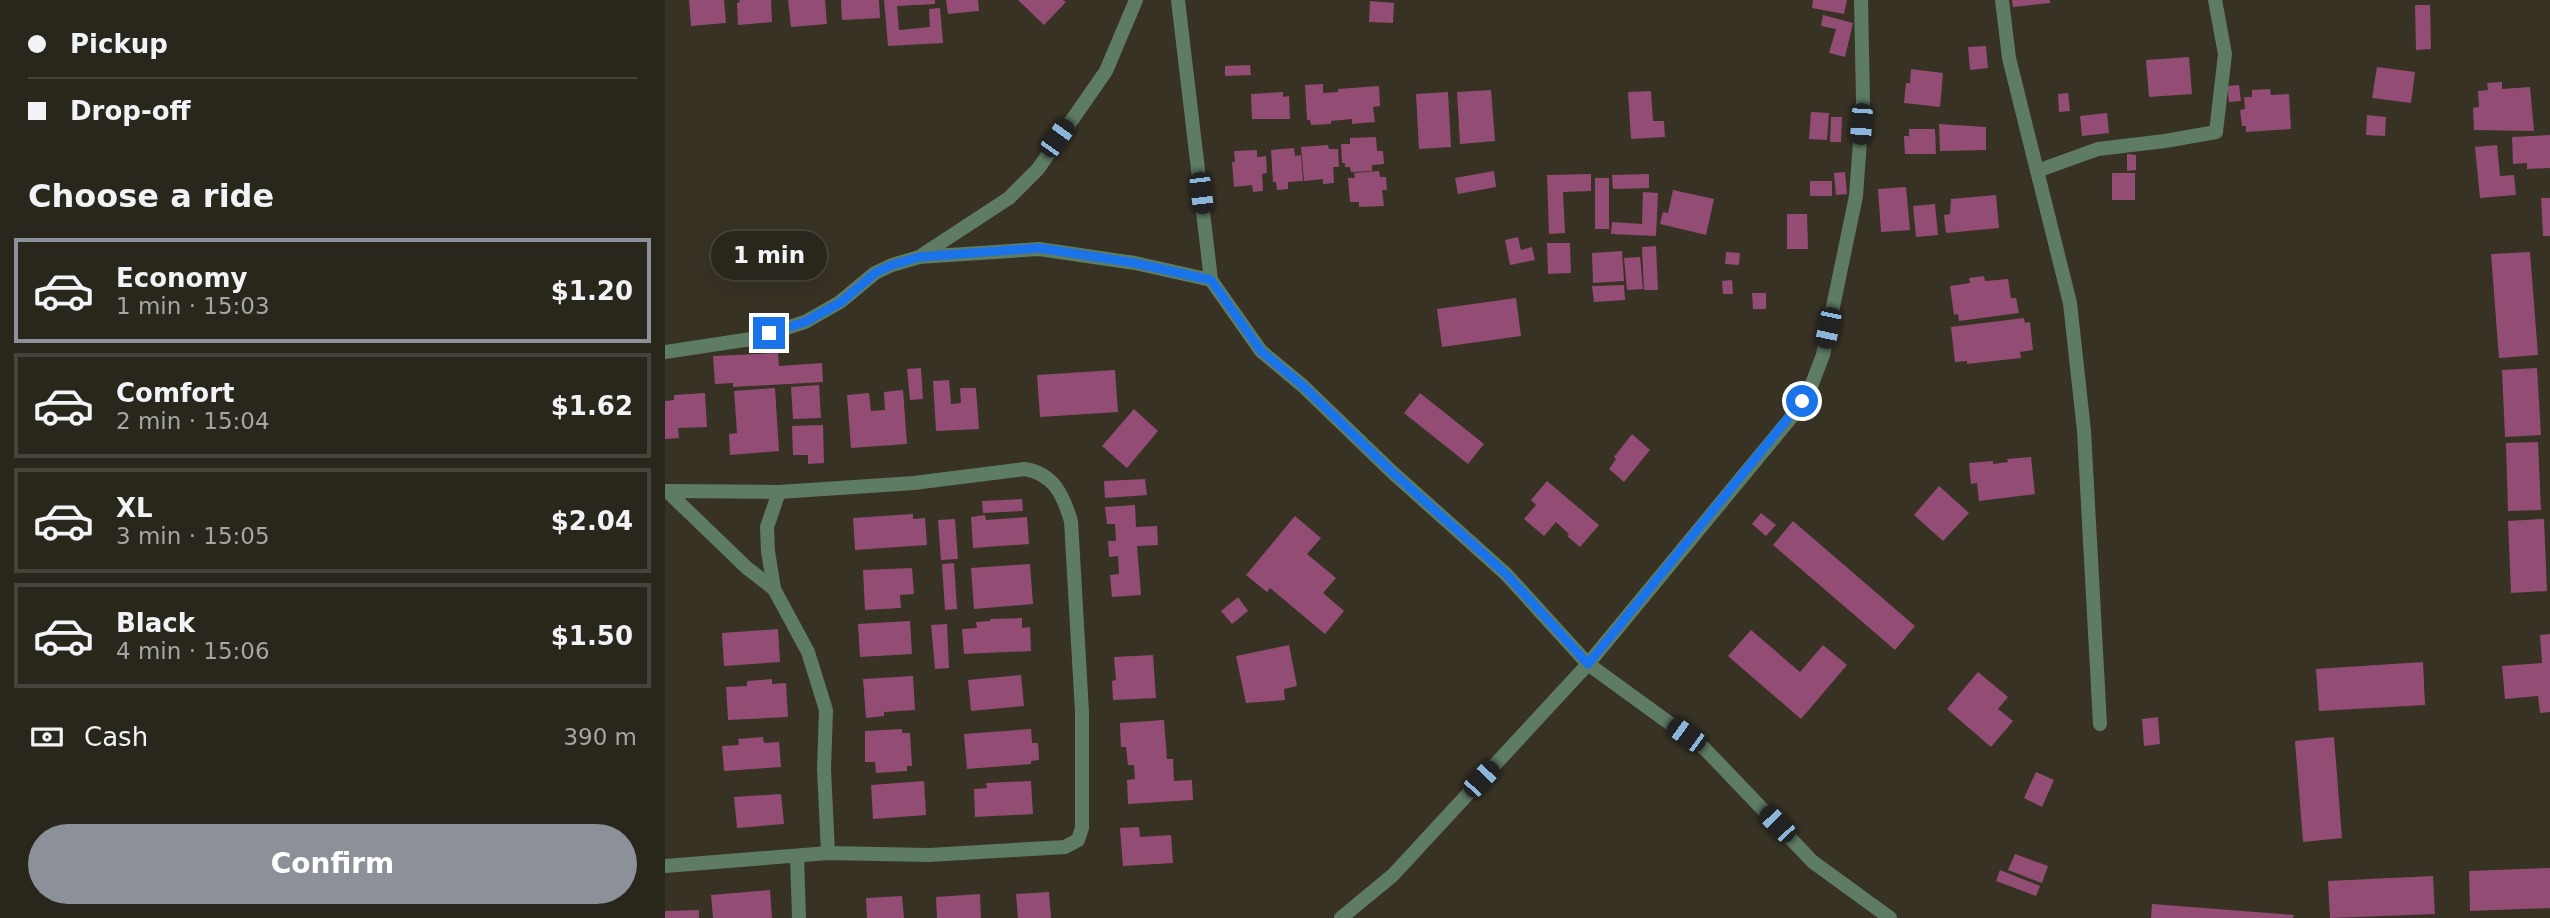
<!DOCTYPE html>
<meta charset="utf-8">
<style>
:root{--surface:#29261b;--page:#312e24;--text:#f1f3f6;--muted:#a5a5a3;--line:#45433a;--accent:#8c9099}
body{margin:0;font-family:"DejaVu Sans",sans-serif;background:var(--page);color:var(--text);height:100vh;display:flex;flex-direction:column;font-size:26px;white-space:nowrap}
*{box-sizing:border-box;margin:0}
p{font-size:23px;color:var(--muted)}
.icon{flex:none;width:38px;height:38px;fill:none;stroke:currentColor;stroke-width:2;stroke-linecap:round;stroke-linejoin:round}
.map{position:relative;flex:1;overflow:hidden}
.details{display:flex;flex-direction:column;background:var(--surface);width:665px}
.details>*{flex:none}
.guide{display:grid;align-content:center;height:154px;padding:0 28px;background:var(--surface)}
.end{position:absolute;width:32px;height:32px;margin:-16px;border:9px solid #1a73e8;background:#fff;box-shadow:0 0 0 4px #fff}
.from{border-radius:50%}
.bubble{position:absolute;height:49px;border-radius:24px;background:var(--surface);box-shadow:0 7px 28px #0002,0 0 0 2px var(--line);font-size:23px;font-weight:600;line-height:49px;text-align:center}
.car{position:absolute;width:21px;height:42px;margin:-21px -10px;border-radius:9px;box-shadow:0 0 5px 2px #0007;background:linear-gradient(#222 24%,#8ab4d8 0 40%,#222 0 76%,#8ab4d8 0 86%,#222 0)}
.guide b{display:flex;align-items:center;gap:24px;height:66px;font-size:26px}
.guide b+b{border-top:2px solid var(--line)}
.guide i{width:18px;height:18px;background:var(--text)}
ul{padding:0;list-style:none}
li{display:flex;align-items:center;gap:21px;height:105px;margin:0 14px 10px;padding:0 14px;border:4px solid var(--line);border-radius:0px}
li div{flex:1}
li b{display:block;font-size:26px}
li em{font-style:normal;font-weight:600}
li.current{border-color:var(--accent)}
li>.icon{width:63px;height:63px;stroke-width:1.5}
h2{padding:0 28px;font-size:32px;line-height:84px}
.pay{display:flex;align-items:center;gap:18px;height:77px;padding:0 28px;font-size:26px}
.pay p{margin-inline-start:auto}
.button{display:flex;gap:14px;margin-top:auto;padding:14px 28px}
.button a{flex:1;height:80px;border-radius:42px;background:var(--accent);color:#fff;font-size:28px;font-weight:600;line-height:80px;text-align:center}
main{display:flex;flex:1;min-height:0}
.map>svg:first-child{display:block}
.building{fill:#934c74}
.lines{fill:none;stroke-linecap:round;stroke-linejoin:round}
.street{stroke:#5e7b64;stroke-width:14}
.route{stroke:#1a73e8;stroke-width:9}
</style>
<main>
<section class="details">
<div class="guide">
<b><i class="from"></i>Pickup</b>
<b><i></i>Drop-off</b>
</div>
<h2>Choose a ride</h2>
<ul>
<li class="current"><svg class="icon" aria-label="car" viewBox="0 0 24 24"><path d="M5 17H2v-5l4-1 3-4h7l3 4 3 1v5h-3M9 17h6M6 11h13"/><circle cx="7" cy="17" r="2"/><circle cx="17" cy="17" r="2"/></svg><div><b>Economy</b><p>1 min · 15:03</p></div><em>$1.20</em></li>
<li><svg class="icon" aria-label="car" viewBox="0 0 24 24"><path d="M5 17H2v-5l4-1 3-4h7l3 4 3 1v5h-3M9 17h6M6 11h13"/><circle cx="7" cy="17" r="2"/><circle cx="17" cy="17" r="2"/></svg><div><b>Comfort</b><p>2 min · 15:04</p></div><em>$1.62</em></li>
<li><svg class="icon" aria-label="car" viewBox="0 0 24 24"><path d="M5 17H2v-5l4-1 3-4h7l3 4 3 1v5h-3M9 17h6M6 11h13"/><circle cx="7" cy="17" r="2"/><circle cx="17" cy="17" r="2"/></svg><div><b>XL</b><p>3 min · 15:05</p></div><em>$2.04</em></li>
<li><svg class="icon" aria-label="car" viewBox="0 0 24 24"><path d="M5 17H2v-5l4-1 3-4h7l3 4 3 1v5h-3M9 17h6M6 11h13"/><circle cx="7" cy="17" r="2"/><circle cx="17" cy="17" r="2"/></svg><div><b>Black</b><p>4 min · 15:06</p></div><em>$1.50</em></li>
</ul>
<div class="pay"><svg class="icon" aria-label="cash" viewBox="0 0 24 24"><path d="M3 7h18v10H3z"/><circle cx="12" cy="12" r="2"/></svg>Cash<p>390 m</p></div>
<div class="button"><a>Confirm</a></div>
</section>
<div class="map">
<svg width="1885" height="918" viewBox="0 0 1885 918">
<rect width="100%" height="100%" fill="#373224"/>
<!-- building -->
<g class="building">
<path d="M24,0H59L61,23L26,26Z"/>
<path d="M74,0H106L107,22L73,25L72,3L75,2Z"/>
<path d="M123,0H160L162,24L126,27Z"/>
<path d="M176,0H214L215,18L177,20Z"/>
<path d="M219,0H270V4L232,6L234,30L265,27L264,9L275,8L278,43L223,46Z"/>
<path d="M281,0H313L314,11L283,14Z"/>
<path d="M353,0H398L401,2L379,25Z"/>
<path d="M1148,0H1182L1179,14L1147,8Z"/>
<path d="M1347,0H1385V3L1348,7Z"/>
<path d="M705,1L729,3L728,23L704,22Z"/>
<path d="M1750,5H1765L1766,49L1751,50Z"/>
<path d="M1158,15L1188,23L1180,57L1164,53L1171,29L1156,26Z"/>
<path d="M1321,46L1323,68L1305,70L1303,47Z"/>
<path d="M1524,57L1527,94L1484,97L1481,60Z"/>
<path d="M585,65L586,75L560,76V66Z"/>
<path d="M1712,67L1750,72L1746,103L1707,98Z"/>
<path d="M1246,69L1278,73L1275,107L1239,103L1241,83H1245Z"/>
<path d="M1837,82V89L1865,87L1869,131L1809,130L1808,108L1814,107L1813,91L1823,90L1822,83Z"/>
<path d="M658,84V93L673,92V89L714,86L715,106L708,107L710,122L687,124V119L666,121V124L646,125L645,120H642L640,85Z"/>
<path d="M1574,85L1576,101L1564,102L1562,86Z"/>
<path d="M1605,89L1606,95L1624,94L1626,129L1581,132V126H1577L1575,110L1580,109L1579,97H1587V90Z"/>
<path d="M826,90L830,141L795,144L792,92Z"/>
<path d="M986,91L988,121H999L1000,137L966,139L963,92Z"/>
<path d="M618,92V97L624,96L625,119H587L586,94Z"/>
<path d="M783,92L786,147L754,149L751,94Z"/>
<path d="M1403,93L1405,111L1394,112L1393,94Z"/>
<path d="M1146,112L1164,113L1162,140L1144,139Z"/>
<path d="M1442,113L1444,133L1417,136L1415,116Z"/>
<path d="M1702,115L1721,117L1720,136L1701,135Z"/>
<path d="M1166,117H1177L1176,142H1165Z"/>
<path d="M1274,124L1321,127V150L1275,151Z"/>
<path d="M1244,129H1270L1271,154H1240L1239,136H1244Z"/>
<path d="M1885,135V168L1862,169V163L1848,164L1847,137Z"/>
<path d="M711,137L712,151H718L719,164L707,165V171L686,172L685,167H680V163H677L676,144H685V138Z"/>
<path d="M663,145L664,149H673L674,167H668L669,183L658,184V179L639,181L636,147Z"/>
<path d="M1832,145L1835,176L1849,175L1851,195L1815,198L1810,147Z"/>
<path d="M629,148L630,156L636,155L638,181L623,182V189L612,190L611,182H608L606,150Z"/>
<path d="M592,150V157L601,156L602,173L597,174L598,191L588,192L587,185L569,187L567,162H570L569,151Z"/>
<path d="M1462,154L1471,155V170L1462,171Z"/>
<path d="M714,171L715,177H721L722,190H717L719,206L694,207V202H685L683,178H690L689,173Z"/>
<path d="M829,171L831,187L793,194L790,178Z"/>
<path d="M1180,172L1182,194L1171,195L1169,173Z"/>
<rect x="1447" y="173" width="23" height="27"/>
<path d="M926,174V191L898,192L900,233L884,234L882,175Z"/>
<path d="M984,174V188L948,189L947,175Z"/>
<rect x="930" y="178" width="14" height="51"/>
<rect x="1145" y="181" width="22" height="15"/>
<path d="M1241,187L1245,230L1216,232L1213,189Z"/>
<path d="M1008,190L1049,199L1041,235L995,224L998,212L1003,213Z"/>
<path d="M978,192L993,193L991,236L946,234L947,222L977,224Z"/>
<path d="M1331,195L1334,228L1281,233L1279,215L1285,214L1286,199Z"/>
<path d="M1876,198H1885V236H1878Z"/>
<path d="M1270,204L1273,235L1251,237L1248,206Z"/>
<path d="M1122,214H1142L1143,249H1122Z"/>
<path d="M853,237L856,250L867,247L870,260L845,265L840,240Z"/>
<path d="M882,243H905L906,273L883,274Z"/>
<path d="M991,246L993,290H979L977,247Z"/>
<path d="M957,251L959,281L928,283L927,253Z"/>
<path d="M1061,252L1075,253L1074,265L1060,264Z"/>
<path d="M1865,252L1873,355L1834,358L1826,254Z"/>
<path d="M975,257L978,289L962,290L959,258Z"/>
<path d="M1319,276L1320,281L1343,279L1346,298H1351L1354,313L1294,321L1293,314L1289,315L1285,286L1305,283L1304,278Z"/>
<path d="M1067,280L1068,294H1058L1057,281Z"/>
<path d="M959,285L960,300L929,302L927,286Z"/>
<path d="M1087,293H1101V309H1088Z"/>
<path d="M851,298L856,336L777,347L772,309Z"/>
<path d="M1359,318L1360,323L1365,322L1368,350L1355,352L1356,358L1302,364V361L1290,362L1286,327Z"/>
<path d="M113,353L114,366L157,363L158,382L68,387V383L50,384L48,356Z"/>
<path d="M256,368L258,399L245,400L242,369Z"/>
<path d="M1872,368L1876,435L1840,437L1837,370Z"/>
<path d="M450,370L453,412L375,417L372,375Z"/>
<path d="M284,380L286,404L296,403L295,388H311L314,429L271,431L268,381Z"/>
<path d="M154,385L156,418L128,419L126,387Z"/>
<path d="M110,388L114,451L65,455L64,434L72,433L69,391Z"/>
<path d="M238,390L242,444L186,448L182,395L204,393L206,411L220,410L219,392Z"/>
<path d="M40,393L42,427L13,428L14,438L0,439V401L9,400V395Z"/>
<path d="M755,393L819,444L803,464L739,413Z"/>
<path d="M469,409L493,431L462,468L437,446Z"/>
<path d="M158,425L159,463L143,464V455H128L127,426Z"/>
<path d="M967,434L985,450L959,482L944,469L951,459L949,457Z"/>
<path d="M1873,442L1876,510L1843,511L1841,443Z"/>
<path d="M1366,457L1370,494L1314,501L1312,483L1306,484L1304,463L1328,461V464L1343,462L1342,459Z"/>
<path d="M480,479L482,495L440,498L439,481Z"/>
<path d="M882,481L934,525L915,547L902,536L904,534L891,522L879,536L859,519L871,505L866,500Z"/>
<path d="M1274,486L1304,513L1278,541L1249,515Z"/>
<path d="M357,499L358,511L318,513L317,501Z"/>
<path d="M470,505L471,527L492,526L493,545L472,546L476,595L447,597L445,575L454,574L453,556L444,557L443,541H451L450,524H442L440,507Z"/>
<path d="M1096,513L1111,525L1101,536L1087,524Z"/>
<path d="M248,514V519L260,518L262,545L190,550L188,518Z"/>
<path d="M320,515L321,520L362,517L364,544L308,548L306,517Z"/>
<path d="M630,516L656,538L642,554L671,578L658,593L679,611L660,634L605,588L602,592L581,575Z"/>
<path d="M290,519L293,559L276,560L273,520Z"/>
<path d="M1879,519L1882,591L1846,593L1843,521Z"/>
<path d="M1128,521L1250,626L1230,650L1108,545Z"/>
<path d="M289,563L292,609L280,610L277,564Z"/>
<path d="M365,564L368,604L309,609L306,568Z"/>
<path d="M247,568L249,594L235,595L236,608L200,610L198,570Z"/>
<path d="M573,597L583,611L567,624L556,611Z"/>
<path d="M357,618V628L365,627L366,651L299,654L297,629L312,628L311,622L325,621V619Z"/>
<path d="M245,621L247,654L195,657L193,624Z"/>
<path d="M282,624L284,668L270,669L266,625Z"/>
<path d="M113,629L115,662L59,666L57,633Z"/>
<path d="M1086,630L1135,672L1158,645L1182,665L1136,719L1063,656Z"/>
<path d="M1885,634V712L1875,713L1873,696L1840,699L1837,666L1877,663L1875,635Z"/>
<path d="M624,645L632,686L619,689L620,700L581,703L571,656Z"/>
<path d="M488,655L491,698L448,700L447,681L451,680L449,657Z"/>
<path d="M1758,662L1760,705L1654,711L1651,669Z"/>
<path d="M1313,672L1343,697L1333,709L1348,721L1326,747L1282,709Z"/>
<path d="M356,675L359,706L306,711L303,680Z"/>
<path d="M248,676L250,710L219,712V716L201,718L198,679Z"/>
<path d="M107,679V684L121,683L123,717L63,720L61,687L82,686V681Z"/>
<path d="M1493,717L1495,744L1479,746L1477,719Z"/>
<path d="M499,720L502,759H508L509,781L527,780L528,800L463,804L462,780L470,779L469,765H463L461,747H456L455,723Z"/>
<path d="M237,729V733H245L247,766H242V771L211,773L210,762H200V731Z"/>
<path d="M366,729L367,743H373L374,760L366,761V764L302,769L299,734Z"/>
<path d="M98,737L99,743L114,742L116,767L59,771L57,746L74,745L73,739Z"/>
<path d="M1669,737L1677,838L1638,842L1630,741Z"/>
<path d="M1371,772L1389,780L1377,807L1359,798Z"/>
<path d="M259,781L261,815L208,819L206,785Z"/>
<path d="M366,781L368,814L310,817L309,789L322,788L321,783Z"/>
<path d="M116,794L119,824L72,828L69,797Z"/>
<path d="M474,827L475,837L506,835L508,863L458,866L455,828Z"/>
<path d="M1350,854L1383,866L1377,883L1343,870Z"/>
<path d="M1885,868V908L1805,911L1804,871Z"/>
<path d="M1335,870L1375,886L1371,896L1331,881Z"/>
<path d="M1768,876L1770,914L1665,918L1663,881Z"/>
<path d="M105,890L107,918H48L46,895Z"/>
<path d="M384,892L386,918H353L351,894Z"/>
<path d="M315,894L316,918H272L271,897Z"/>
<path d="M237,896L239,918H202L201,898Z"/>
<path d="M1487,904L1629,915L1628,918H1486Z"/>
<path d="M34,910V918H0V911Z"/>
</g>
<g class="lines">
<!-- street -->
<g class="street">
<path d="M513,0L546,280L596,351L638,386L726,471L841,574L923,664L1040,749L1148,862L1225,918"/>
<path d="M1337,0L1344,58L1405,303L1419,431L1435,724"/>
<path d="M1372,171L1433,149L1500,141L1551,132L1560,54L1550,0"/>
<path d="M257,255L344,198L373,169L441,71L471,0"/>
<path d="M0,352L86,339L140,322L175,302L210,273L227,265L254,257L374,249L470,263L546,280"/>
<path d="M0,491L114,492L249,483L360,469C389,474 398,495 406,521L417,712V828L413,840L400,847L264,855L163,853L0,866"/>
<path d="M2,491L82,568L109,589"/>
<path d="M114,492L102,527L103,551L109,589L143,652L161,710L159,769L163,853"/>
<path d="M132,857L134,918"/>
<path d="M676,918L728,875L923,664L1129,414L1145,389L1158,355L1191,196L1198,100L1196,0"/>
</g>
</g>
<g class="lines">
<!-- route -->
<path class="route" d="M104,333L140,322L176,302L210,273L227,265L254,257L374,248L470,263L546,280L596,351L638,386L726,471L841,574L923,664L1137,401"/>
</g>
</svg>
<i class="end from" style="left:1137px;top:401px"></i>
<i class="end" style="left:104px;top:333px"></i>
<div class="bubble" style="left:46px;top:231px;width:116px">1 min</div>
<i class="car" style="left:1196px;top:124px;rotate:184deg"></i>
<i class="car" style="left:392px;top:138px;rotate:36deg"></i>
<i class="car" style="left:536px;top:193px;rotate:173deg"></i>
<i class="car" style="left:1163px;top:328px;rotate:192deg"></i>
<i class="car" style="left:1021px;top:735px;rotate:306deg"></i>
<i class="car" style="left:816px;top:779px;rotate:43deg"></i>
<i class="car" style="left:1112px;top:824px;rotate:316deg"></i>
</div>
</main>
